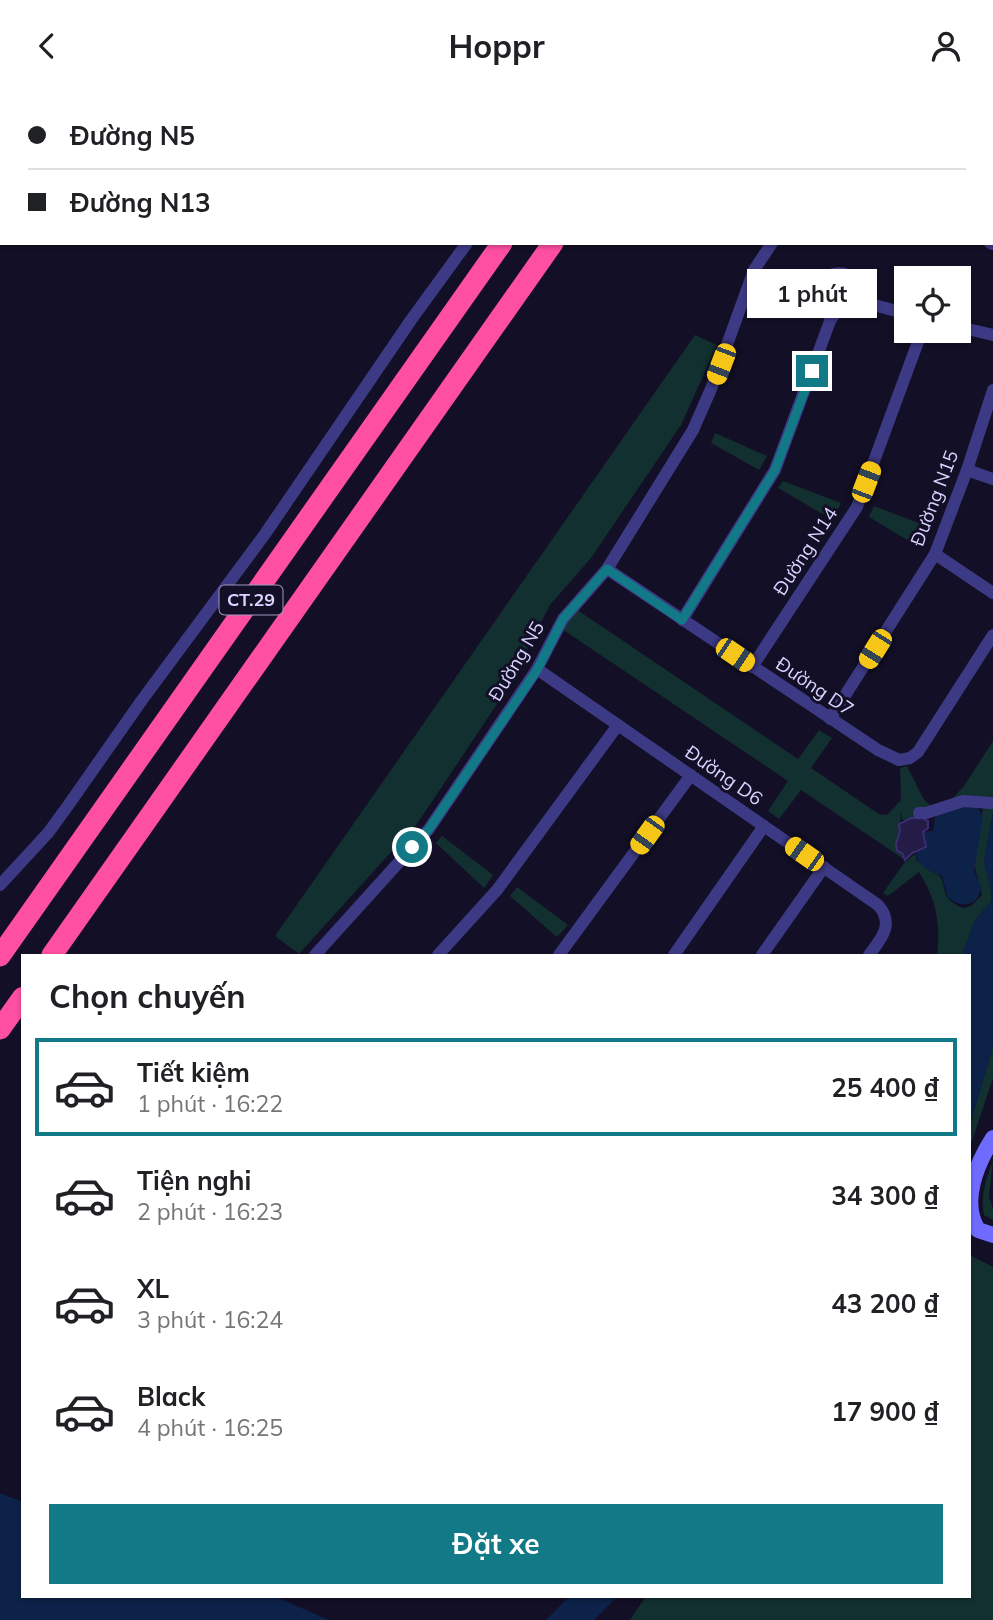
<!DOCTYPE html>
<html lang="vi">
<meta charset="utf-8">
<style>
:root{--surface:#fff;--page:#f2f2f2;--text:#202124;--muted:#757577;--line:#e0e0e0;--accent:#127987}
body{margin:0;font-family:Mulish,sans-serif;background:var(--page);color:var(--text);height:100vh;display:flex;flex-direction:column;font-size:26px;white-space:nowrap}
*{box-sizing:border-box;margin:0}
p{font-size:23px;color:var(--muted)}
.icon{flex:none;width:38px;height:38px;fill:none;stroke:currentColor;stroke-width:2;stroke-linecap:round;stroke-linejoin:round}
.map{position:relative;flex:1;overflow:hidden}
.side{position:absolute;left:21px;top:863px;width:950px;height:644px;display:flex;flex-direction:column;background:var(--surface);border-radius:0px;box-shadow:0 2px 5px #0004}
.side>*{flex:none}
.banner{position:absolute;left:0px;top:0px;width:994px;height:154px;box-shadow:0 2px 5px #0004;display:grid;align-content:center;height:154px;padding:0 28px;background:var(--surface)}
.controls{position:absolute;left:894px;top:175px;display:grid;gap:14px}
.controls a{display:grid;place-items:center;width:77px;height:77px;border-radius:0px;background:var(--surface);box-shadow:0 2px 5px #0004;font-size:35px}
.end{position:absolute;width:32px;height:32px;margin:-16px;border:9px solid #127987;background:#fff;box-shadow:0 0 0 4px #fff}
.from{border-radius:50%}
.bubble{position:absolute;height:49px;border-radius:0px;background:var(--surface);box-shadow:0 2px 5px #0004;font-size:23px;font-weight:700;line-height:49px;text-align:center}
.car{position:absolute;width:21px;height:42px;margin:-21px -10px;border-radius:9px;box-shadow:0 0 5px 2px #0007;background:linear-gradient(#f5c518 24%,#345 0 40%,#f5c518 0 76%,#345 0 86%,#f5c518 0)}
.banner b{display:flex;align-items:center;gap:24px;height:66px;font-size:26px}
.banner b+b{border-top:2px solid var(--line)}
.banner i{width:18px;height:18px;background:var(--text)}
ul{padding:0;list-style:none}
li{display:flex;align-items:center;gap:21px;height:98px;margin:0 14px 10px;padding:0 14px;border:4px solid transparent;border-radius:0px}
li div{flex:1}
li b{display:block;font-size:26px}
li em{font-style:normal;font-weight:700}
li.active{border-color:var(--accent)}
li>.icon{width:63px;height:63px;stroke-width:1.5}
h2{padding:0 28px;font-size:32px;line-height:84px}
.cta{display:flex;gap:14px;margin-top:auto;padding:14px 28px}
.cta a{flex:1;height:80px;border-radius:0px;background:var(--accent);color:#fff;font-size:28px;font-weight:700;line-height:80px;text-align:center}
header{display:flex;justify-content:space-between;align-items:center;height:91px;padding:0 28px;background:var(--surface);font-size:32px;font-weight:700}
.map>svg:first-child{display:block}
.green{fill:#12302f}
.water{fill:#0c2248}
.building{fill:#241b47;stroke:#3b2d73;stroke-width:2}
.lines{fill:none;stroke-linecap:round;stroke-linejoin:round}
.street{stroke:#3d3a85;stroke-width:12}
.secondary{stroke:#6f6bff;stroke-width:16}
.highway{stroke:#ff4fa3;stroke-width:21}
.route{stroke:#127987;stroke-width:9}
.labels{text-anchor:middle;stroke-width:6;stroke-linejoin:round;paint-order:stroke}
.shield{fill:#130f26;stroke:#9e99be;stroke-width:2}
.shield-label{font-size:18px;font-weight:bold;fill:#d9d4ff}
.street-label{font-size:19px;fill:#d9d4ff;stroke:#130f26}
</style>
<header><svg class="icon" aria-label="back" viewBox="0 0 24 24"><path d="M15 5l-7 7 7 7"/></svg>Hoppr<svg class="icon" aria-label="person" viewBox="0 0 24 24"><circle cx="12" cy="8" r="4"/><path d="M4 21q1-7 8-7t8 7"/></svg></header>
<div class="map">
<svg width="993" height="1529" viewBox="0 0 993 1529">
<rect width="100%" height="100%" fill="#130f26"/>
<!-- green -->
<g class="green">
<path d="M867,0H993V129L992,2H866Z"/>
<circle cx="837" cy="199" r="11"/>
<path d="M695,244L717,254L681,334L591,467L550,514L505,601L419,730L299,863L275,845Z"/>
<path d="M715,342L767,365L759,379L711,352Z"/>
<path d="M783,390L841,412L833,429L778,397Z"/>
<path d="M874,415L929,436L919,456L869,426Z"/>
<path d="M573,516L798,668L819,639L832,647L811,677L879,723L887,724L901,709L900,677L907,675L924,709L933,716L951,709L964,695L993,650V723L984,769L992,805L991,811L975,829L962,864H937C941,833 936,808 919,781L888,805L883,802L905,771L915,763L917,770L941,786C947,805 943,808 963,817L971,815L982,804L974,773L983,717L944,718L929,726L902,729L901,720L900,739L904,741L896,753L905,769L801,699L779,728L768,720L788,690L559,536Z"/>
<path d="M442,745L493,784L484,797L436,752Z"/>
<path d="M517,796L568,834L557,846L510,805Z"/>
<path d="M993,955V987L970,1056V1033Z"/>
<path d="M993,1070L989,1105L993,1118V1129L984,1124C980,1105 986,1088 993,1070Z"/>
<path d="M970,1164L993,1176V1529H630L646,1505H970Z"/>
</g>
<!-- water -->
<g class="water">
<path d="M970,715L978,717L983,726L974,780L981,796C979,815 962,818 948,807L942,785C931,780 918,777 916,763L926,749L923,741L933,740L936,721Z"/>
<path d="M993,723V955L970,1033V864H962L975,829L991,811L992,805L984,769Z"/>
<path d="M0,1402L23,1411V1505H274L329,1529H0Z"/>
<path d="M570,1505H618L594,1529H546Z"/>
</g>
<!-- building -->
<path class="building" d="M911,727H922L928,730V737L923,741L926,756L912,762L905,769L902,762L897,760L896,753L900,740L899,733Z"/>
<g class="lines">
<!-- street -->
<g class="street">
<path d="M576,2L578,0"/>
<path d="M990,152L993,153"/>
<path d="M830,230V216L816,200C819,186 835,179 848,184L857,205L866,213"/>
<path d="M959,236L993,244"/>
<path d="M967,379L993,388"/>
<path d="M935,463L993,502"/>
<path d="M607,478L878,659L899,669L910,667L918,661L993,544"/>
<path d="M682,529L775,379L830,230C847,200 880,216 906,223"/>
<path d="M752,576L857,416L922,240"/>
<path d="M537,578L878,814C895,833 881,848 869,864"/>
<path d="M830,628L935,463L967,379L993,299"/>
<path d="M919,722H926L963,710L991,712"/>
<path d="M0,794L48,742L67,716L142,609L265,443L411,229L467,152"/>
<path d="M315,864L429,738L537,578L563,528L607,478L693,339L711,298L754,179L772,152"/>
<path d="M438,864L497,799L618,634"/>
<path d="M559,864L691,684"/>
<path d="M674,864L764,735"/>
<path d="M762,864L824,776"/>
</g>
<!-- secondary -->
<path class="secondary" d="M993,1047C977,1072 960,1111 978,1139L993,1144"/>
<!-- highway -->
<g class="highway">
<path d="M607,2L608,0"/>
<path d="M659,2L661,0"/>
<path d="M52,864L553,152"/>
<path d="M0,865L502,152"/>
<path d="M0,938L23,906"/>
</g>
</g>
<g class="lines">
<!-- route -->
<path class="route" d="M412,756L429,738L537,579L563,528L607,478L682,529L775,379L812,280"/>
</g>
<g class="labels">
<!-- shield labels -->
<rect class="shield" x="219.5" y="494.5" width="63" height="29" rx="5"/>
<g class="shield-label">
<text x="251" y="515">CT.29</text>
</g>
<!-- street labels -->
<g class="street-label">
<text transform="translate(934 407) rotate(-69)" y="7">Đường N15</text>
<text transform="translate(805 460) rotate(-57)" y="7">Đường N14</text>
<text transform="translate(516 570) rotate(-59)" y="7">Đường N5</text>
<text transform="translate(815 595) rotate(34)" y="7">Đường D7</text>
<text transform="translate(724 684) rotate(35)" y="7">Đường D6</text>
</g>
</g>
</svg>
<div class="controls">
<a><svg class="icon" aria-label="locate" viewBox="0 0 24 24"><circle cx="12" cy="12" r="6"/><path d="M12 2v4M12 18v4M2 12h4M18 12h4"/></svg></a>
</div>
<i class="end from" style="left:412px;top:756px"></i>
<i class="end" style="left:812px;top:280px"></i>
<div class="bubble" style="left:747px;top:178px;width:130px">1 phút</div>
<i class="car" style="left:721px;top:273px;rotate:201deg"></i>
<i class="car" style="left:866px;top:391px;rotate:21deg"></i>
<i class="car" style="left:875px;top:558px;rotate:212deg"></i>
<i class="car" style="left:735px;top:564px;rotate:124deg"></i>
<i class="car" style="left:647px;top:744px;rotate:216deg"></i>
<i class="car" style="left:804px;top:763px;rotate:305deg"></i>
<div class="banner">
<b><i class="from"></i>Đường N5</b>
<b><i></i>Đường N13</b>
</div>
<section class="side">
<h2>Chọn chuyến</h2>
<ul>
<li class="active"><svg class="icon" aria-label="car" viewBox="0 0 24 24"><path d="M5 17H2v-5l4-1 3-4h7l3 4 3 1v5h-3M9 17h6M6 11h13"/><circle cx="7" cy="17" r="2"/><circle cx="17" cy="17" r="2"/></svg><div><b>Tiết kiệm</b><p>1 phút · 16:22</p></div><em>25 400 ₫</em></li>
<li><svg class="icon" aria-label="car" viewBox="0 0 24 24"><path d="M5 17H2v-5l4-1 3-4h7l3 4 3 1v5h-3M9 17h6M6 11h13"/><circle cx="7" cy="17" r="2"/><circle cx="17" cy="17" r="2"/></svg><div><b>Tiện nghi</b><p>2 phút · 16:23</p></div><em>34 300 ₫</em></li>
<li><svg class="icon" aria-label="car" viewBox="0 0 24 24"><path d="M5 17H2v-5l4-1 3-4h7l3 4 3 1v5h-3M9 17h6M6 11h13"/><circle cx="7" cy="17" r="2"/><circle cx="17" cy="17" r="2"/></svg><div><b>XL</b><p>3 phút · 16:24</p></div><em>43 200 ₫</em></li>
<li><svg class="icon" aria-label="car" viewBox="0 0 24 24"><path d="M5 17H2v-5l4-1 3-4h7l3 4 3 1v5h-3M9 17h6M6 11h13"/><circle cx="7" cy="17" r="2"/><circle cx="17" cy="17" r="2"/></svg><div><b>Black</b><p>4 phút · 16:25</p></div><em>17 900 ₫</em></li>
</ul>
<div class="cta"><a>Đặt xe</a></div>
</section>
</div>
